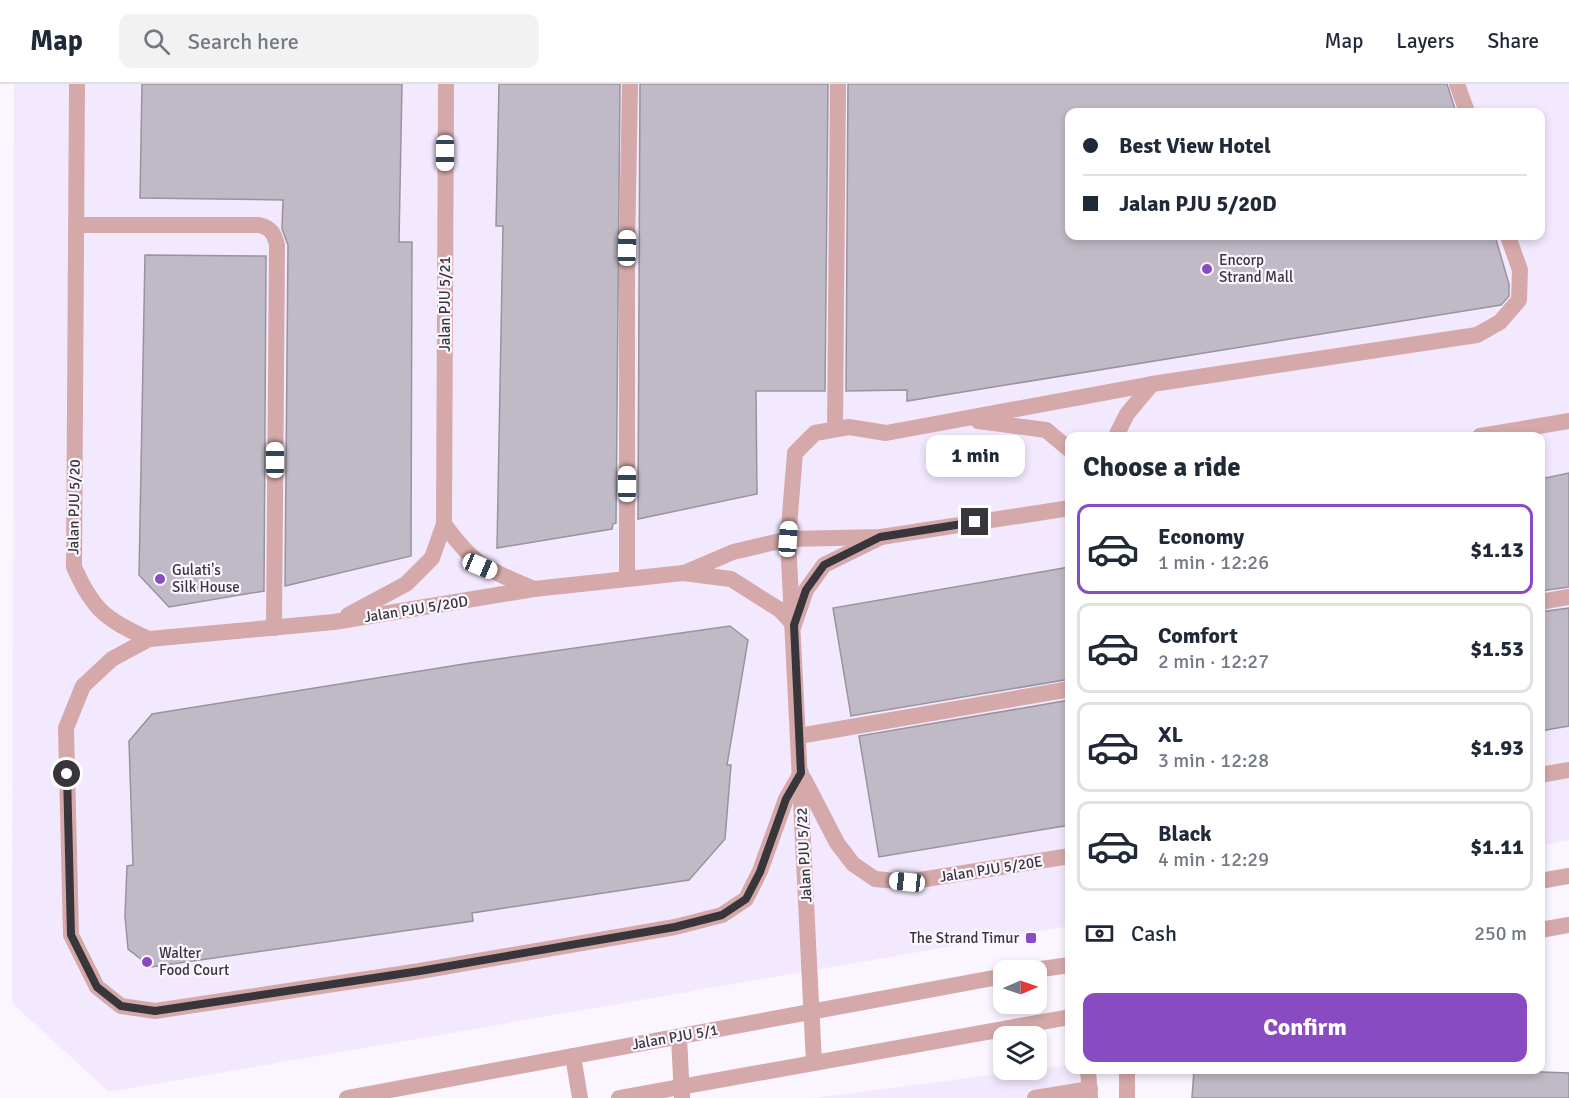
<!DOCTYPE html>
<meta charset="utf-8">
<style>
:root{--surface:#fff;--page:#f2f2f3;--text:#1f2937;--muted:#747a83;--line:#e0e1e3;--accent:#894bc1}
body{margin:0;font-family:Signika,sans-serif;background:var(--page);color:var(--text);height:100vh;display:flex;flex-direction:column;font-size:22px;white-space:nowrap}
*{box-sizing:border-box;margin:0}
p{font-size:20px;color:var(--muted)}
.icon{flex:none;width:33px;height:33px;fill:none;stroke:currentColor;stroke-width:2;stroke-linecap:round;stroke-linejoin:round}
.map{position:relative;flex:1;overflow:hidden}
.drawer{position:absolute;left:1065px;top:348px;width:480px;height:642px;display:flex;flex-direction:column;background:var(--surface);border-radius:12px;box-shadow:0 3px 9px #0003}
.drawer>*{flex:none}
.top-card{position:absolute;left:1065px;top:24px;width:480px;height:132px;border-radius:12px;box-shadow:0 3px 9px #0003;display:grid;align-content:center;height:132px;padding:0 18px;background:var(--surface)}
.needle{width:39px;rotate:88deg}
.buttons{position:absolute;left:993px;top:876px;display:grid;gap:12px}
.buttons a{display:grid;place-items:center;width:54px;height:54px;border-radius:12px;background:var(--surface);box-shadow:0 3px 9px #0003;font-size:30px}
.end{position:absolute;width:27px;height:27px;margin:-14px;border:8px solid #38363b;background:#fff;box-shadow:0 0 0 3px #fff}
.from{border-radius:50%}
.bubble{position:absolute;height:42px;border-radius:12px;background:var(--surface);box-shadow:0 3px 9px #0003;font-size:20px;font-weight:800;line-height:42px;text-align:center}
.car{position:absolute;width:18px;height:36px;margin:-18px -9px;border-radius:8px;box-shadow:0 0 4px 2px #0007;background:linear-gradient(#fff 24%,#345 0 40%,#fff 0 76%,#345 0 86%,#fff 0)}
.top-card b{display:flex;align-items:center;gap:21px;height:57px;font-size:22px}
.top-card b+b{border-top:2px solid var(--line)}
.top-card i{width:15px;height:15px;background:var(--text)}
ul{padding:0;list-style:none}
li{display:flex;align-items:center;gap:18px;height:90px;margin:0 12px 9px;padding:0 6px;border:3px solid var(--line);border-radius:12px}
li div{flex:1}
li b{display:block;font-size:22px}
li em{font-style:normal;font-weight:800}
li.active{border-color:var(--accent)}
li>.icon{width:54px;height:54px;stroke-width:1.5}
h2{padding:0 18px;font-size:27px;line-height:72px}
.pay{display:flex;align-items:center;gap:15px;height:66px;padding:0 18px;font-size:22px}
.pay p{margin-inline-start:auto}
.action{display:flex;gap:12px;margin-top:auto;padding:12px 18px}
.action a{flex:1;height:69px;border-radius:12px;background:var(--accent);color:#fff;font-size:24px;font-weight:800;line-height:69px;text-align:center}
header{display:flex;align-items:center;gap:36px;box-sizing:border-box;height:84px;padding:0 30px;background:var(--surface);border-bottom:2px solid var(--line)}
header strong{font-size:28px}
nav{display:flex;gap:33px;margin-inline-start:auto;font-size:21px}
.search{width:420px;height:54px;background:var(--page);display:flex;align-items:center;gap:15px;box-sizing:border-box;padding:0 21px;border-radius:12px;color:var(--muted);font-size:22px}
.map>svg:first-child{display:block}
.commercial{fill:#f3e9fe;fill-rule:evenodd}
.building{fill:#bfbac5;stroke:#99939e;stroke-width:1.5}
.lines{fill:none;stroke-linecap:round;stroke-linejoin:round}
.service{stroke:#d5a9a9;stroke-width:16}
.pedestrian{stroke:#d5a9a9;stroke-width:16}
.minor{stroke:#d5a9a9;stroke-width:16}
.tertiary{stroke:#d5a9a9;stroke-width:16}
.route{stroke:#38363b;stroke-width:8}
.poi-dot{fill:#894bc1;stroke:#faf5ff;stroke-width:2}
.labels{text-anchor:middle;stroke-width:4.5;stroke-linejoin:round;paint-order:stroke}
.poi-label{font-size:15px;fill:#38363b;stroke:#faf5ff;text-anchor:start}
.street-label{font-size:15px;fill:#38363b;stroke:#faf5ff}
</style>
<header>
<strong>Map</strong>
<div class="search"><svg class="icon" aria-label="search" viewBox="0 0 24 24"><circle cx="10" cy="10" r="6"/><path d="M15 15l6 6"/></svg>Search here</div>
<nav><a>Map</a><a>Layers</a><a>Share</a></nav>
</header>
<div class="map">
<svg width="1569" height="1014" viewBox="0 0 1569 1014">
<rect width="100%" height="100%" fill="#faf5ff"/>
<!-- commercial -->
<g class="commercial">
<path d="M14,0H1569V756L1541,761L1540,352H1070L1069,842L109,1008L12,919ZM1070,28H1540V152H1070Z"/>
<path d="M1069,981L1070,986H1080L1079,1014H814Z"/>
</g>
<!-- building -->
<g class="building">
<path d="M142,0H402L399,158H412L411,472L285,502L288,161L282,145L283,116L140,114Z"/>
<path d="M499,0H620L616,439L613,440L612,445L497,464L503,142H496Z"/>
<path d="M640,0H828L825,307H756L757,410L638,435Z"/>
<path d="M848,0H1447L1456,28H1070V152H1495L1509,200V212L1501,221L907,317V306L846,307Z"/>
<path d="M145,171L266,172L264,507L169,523L139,491Z"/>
<path d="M1569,389V503L1540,507V395Z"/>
<path d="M1070,483V595L851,632L833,524Z"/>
<path d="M1569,524V642L1540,647V528Z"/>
<path d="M730,542L748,556L727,681H731L725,755L689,796L472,829L473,837L151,883L128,865L125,832L127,782L133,781L129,657L152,630L470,579Z"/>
<path d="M1070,616V741L879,773L859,652Z"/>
<path d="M1194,986H1487L1569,989V1014H1192Z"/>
</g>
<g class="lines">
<!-- service -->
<g class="service">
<path d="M1457,0L1467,28"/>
<path d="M77,141H259C271,144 274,149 277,161L274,544"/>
<path d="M978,337L1046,346L1070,366"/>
<path d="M1116,352L1127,330L1152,300"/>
<path d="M788,455L795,369L815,349L849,343L886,349L1152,300L1477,251L1500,238L1519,216L1520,186L1508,152"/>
<path d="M627,495V164L630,0"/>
<path d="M1540,518L1569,513"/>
<path d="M799,652L1070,605"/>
<path d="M679,953L682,1014"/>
<path d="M573,972L580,1014"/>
<path d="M1088,986L1090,1014"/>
<path d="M1127,986V1014"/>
<path d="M1035,1014L1090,1005"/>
</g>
<!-- pedestrian -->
<path class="pedestrian" d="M835,345L838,0"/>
<!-- minor -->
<g class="minor">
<path d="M77,0L74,483C93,526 106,536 149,555"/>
<path d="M1480,352L1569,337"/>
<path d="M444,440C475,483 487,485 534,505"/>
<path d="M788,455L814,979"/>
<path d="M684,489L733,468L788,455L881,453L1070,424"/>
<path d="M348,531L406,500L432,474L444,440L446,0"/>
<path d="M801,689L786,715L760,787L746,815L722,831L675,843L420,887L155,927L121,922L97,903L71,851L66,644L83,602L112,575L149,555L334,538L534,505L683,489L731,495L780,526L794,541L806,506L824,481L881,453"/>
<path d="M1540,691L1569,686"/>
<path d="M804,695L837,759L853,780L875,795L907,798L1070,772"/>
</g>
<!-- tertiary -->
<g class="tertiary">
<path d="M1540,797L1569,792"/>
<path d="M1540,846L1569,841"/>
<path d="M1034,886L1070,881"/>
<path d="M347,1014L1004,892"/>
<path d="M619,1014L1070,933"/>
</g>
</g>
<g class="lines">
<!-- route -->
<path class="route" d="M67,690L71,851L97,903L121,922L155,927L420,887L675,843L722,831L746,815L760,788L786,715L801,689L794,541L806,506L824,481L880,453L975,438"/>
</g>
<!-- markers -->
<g class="poi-dot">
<circle cx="1207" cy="185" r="6"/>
<circle cx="160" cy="495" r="6"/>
<rect x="1025" y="848" width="12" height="12" rx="3"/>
<circle cx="147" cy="878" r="6"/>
</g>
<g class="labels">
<!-- poi labels -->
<g class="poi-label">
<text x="1219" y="181">Encorp<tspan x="1219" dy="17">Strand Mall</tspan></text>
<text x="172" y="491">Gulati's<tspan x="172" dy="17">Silk House</tspan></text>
<text x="1019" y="859" text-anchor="end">The Strand Timur</text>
<text x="159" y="874">Walter<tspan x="159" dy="17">Food Court</tspan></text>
</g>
<!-- street labels -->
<g class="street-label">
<text transform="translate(445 220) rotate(-90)" y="5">Jalan PJU 5/21</text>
<text transform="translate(74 423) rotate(-89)" y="5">Jalan PJU 5/20</text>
<text transform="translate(416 525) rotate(-9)" y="5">Jalan PJU 5/20D</text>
<text transform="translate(804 771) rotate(-93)" y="5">Jalan PJU 5/22</text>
<text transform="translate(991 785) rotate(-9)" y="5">Jalan PJU 5/20E</text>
<text transform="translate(675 953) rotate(-10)" y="5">Jalan PJU 5/1</text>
</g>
</g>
</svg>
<div class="buttons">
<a><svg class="needle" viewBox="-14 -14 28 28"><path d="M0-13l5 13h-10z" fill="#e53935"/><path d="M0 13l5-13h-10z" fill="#747a83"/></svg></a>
<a><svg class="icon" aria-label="layers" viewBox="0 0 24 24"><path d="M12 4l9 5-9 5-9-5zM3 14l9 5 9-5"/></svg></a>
</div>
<i class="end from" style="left:67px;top:690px"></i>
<i class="end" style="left:975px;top:438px"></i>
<div class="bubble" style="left:926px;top:351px;width:99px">1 min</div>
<i class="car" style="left:445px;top:69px;rotate:180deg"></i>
<i class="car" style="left:627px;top:164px;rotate:1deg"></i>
<i class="car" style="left:275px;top:376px;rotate:0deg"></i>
<i class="car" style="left:627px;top:400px;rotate:0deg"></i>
<i class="car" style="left:788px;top:455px;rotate:4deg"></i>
<i class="car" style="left:480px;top:482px;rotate:113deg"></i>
<i class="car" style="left:907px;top:798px;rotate:276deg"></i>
<div class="top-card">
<b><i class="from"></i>Best View Hotel</b>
<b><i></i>Jalan PJU 5/20D</b>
</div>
<section class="drawer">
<h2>Choose a ride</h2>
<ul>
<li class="active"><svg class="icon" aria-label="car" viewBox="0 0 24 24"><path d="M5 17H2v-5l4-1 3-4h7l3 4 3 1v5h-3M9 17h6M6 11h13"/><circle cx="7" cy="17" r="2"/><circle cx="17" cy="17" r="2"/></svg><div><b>Economy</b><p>1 min · 12:26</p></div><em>$1.13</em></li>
<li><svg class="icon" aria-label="car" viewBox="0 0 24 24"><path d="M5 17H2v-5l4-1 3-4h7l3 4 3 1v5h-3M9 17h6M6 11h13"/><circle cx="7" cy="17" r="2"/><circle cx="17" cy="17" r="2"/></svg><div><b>Comfort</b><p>2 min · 12:27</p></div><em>$1.53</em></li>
<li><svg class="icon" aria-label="car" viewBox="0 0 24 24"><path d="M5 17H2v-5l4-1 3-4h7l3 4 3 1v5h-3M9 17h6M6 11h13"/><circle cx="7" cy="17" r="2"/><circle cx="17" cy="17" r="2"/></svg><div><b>XL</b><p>3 min · 12:28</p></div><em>$1.93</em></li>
<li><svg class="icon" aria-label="car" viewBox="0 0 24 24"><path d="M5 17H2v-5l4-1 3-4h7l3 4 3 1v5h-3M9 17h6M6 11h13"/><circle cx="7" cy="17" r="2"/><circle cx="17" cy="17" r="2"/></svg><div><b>Black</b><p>4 min · 12:29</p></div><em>$1.11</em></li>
</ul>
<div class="pay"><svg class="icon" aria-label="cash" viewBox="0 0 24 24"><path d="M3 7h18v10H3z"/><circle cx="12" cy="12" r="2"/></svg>Cash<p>250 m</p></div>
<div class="action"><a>Confirm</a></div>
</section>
</div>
